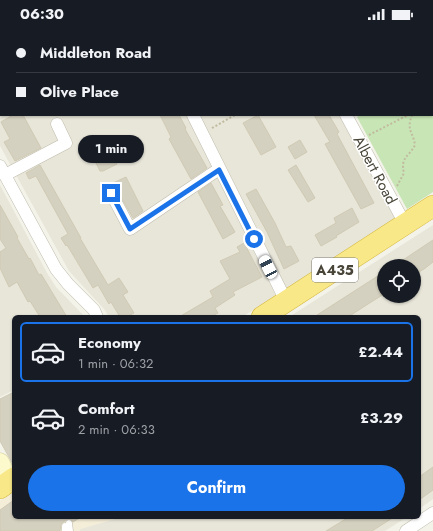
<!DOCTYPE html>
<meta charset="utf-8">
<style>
:root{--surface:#171b24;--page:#242831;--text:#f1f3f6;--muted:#9ea1a6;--line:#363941;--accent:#1a73e8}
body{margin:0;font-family:Jost,sans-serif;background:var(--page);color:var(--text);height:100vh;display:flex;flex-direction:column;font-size:15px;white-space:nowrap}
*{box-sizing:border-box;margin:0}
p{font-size:13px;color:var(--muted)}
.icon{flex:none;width:22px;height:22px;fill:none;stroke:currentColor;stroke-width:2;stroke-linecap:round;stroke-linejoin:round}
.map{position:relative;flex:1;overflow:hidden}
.sheet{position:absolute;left:12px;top:287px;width:409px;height:204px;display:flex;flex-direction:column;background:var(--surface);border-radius:6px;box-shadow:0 1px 3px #0004}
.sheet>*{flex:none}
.banner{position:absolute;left:0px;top:0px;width:433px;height:88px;box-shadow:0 1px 3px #0004;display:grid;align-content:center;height:88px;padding:0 16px;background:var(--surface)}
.controls{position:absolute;left:377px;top:231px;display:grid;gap:8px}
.controls a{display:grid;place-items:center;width:44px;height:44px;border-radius:50%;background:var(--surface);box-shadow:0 1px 3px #0004;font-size:20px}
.end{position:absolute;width:18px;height:18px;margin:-9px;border:5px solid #1a73e8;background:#fff;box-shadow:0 0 0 2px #fff}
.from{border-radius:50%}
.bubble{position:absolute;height:28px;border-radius:14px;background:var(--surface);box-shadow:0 1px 3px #0004;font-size:13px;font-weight:700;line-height:28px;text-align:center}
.car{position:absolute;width:12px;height:24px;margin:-12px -6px;border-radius:5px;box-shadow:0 0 3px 1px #0007;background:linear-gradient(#fff 24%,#345 0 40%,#fff 0 76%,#345 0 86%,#fff 0)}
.banner b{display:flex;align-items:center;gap:14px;height:38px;font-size:15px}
.banner b+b{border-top:1px solid var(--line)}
.banner i{width:10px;height:10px;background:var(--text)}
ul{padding:7px 0 0;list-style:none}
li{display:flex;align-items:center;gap:12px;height:60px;margin:0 8px 6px;padding:0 8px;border:2px solid transparent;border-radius:6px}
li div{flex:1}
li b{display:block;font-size:15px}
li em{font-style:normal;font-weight:700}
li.on{border-color:var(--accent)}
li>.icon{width:36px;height:36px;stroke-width:1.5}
.button{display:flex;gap:8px;margin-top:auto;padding:8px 16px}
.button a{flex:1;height:46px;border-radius:24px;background:var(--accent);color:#fff;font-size:16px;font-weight:700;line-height:46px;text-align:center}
.status{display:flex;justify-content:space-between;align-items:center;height:28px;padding:0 20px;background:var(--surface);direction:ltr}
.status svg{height:11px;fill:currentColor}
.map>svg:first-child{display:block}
.residential{fill:#e8e6d9;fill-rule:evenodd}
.commercial{fill:#f4edd7}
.green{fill:#c8e6b5}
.building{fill:#d5d1c0;stroke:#d0cab4}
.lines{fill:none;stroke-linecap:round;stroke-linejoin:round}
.service-casing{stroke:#bfbcad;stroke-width:7}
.minor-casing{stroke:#bfbcad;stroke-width:13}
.secondary-casing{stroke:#d1cc9c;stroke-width:19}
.trunk-casing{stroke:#d6b942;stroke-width:22}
.path{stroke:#c0ba9f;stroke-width:2;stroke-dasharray:2 2;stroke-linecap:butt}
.service{stroke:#fff;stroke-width:6}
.minor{stroke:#fff;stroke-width:12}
.secondary{stroke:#fcf9cd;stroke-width:18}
.trunk{stroke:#f8e888;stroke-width:21}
.route{stroke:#1a73e8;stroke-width:5}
.labels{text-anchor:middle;stroke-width:3;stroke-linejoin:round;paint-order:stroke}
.shield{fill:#fff;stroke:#7f7d74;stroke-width:1}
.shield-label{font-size:14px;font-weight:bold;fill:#484538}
.street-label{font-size:15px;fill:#484538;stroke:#fff}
</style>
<div class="status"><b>06:30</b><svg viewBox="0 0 49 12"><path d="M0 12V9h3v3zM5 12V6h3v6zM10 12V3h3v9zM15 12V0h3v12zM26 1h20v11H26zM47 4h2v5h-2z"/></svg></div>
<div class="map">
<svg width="433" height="503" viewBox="0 0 433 503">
<rect width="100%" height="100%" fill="#f4f3ea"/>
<!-- residential -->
<g class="residential">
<path d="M0,0H143L144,1H1V87H187L276,268L242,289H109L104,281L69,243L0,118Z"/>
<path d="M156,0H292L293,1H157Z"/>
<path d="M200,87H339L397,194L287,262Z"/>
<path d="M0,157L47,245L56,259L85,289H14V362L0,369Z"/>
<path d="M433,197V471L419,481V289H289ZM384,238H414V268H384Z"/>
<path d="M133,489H407L385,503H80V501L118,490Z"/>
</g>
<!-- commercial -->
<path class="commercial" d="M14,463V489H133L118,490L80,501V503H0V473Z"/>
<!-- green -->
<path class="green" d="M394,0H433V164L407,181L357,89L360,87H432V1Z"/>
<!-- building -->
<g class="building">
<path d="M13,87H23L41,120L15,133L4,114L10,111L1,94Z"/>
<path d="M160,87H179L186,100L185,101L207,140L191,151L169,111L171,109Z"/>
<path d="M258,87L276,119L261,127L243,95Z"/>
<path d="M314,87H329L339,104L337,106L374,175L361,181L325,116L330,114Z"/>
<path d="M300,112L307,124L295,131L288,119Z"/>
<path d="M111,125L117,136L103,143H100L95,133Z"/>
<path d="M40,137L81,210H80L108,257L119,250L128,264L123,267L134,285L126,289H120L111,274L109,276L98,257L93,260L67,217L66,218L61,210L68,206L36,148L29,151L26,145Z"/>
<path d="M296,137L315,170L308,174L288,142Z"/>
<path d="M126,149L143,183L133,190L113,155Z"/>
<path d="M211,155L223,177L220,178L235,204L223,211L198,164Z"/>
<path d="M256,161L275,195L286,219L291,218L299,233L284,241L267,204L246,166Z"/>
<path d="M0,177L18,209L17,210L29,231L30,230L39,247L41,246L67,289H40L30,273L28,274L17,254L9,259L0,240V224L6,220L0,211Z"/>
<path d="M352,180L359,194L336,208L337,209L321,218L315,207L336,195L334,190Z"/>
<path d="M433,212V234L424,241L414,247V238H394Z"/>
<path d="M244,215L262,249L233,264L235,267L215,280L218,285L210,289H179L213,269L210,263L230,251L220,233L240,224L237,219Z"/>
<path d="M384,244V266L368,276L348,289H314Z"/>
<path d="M14,364V438L0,413V371Z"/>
<path d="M433,439V462L419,472V449Z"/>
<path d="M14,472V489H81L73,494L71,491H67L61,496L60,503H0V482Z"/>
<path d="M349,489H394L372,503H326Z"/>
</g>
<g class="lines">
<!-- service casing -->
<g class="service-casing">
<g id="service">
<path d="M69,495L70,503"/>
<path d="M65,498V503"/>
</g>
</g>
<!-- minor casing -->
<g class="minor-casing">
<g id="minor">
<path d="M148,0L149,1"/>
<path d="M300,0V1"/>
<path d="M193,87L286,273"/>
<path d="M346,87L405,196"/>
<path d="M0,138L56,241L68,256L94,282L97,289"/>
<path d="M5,147L66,115L57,96"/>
<path d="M111,165L130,201L219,141"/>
<path d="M406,503L433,485"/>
</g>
</g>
<!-- secondary casing -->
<g class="secondary-casing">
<path id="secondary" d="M0,434L10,453"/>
</g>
<!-- trunk casing -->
<g class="trunk-casing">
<g id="trunk">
<path d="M262,289L433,178"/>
<path d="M0,460L14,450"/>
</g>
</g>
<!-- path -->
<g class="path">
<path d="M420,0V1"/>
<path d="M183,1L185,0"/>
<path d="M432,50L433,52"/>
<path d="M432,59L433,58"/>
<path d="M212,100L235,87"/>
<path d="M369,107L408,87"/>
<path d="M397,158L404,145C400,129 409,129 415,117C413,103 406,103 412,87"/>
</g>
<!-- service -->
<use href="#service" class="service"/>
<!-- minor -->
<use href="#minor" class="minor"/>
<!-- secondary -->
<use href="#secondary" class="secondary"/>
<!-- trunk -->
<use href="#trunk" class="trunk"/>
</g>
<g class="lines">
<!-- route -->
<path class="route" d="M111,165L130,201L219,142L254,211"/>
</g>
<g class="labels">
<!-- shield labels -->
<rect class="shield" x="312" y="230" width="46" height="24" rx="3"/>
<g class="shield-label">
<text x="335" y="247">A435</text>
</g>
<!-- street labels -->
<g class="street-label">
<text transform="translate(375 142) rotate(62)" y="5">Albert Road</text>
</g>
</g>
</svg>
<div class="controls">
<a><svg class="icon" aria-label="locate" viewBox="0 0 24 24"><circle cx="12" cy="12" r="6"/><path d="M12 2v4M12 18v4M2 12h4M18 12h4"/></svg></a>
</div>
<i class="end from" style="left:254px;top:211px"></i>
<i class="end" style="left:111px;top:165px"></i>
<div class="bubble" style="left:78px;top:107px;width:66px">1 min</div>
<i class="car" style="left:268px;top:239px;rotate:333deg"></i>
<div class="banner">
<b><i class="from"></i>Middleton Road</b>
<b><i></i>Olive Place</b>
</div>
<section class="sheet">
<ul>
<li class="on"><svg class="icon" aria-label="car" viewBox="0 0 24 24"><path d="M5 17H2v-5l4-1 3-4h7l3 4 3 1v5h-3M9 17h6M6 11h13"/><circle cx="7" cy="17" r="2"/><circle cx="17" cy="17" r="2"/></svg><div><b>Economy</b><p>1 min · 06:32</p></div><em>£2.44</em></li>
<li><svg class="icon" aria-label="car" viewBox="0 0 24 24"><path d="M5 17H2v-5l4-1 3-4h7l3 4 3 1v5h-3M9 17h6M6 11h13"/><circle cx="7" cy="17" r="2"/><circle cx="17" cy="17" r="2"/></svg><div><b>Comfort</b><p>2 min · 06:33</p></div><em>£3.29</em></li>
</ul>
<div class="button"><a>Confirm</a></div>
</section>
</div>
